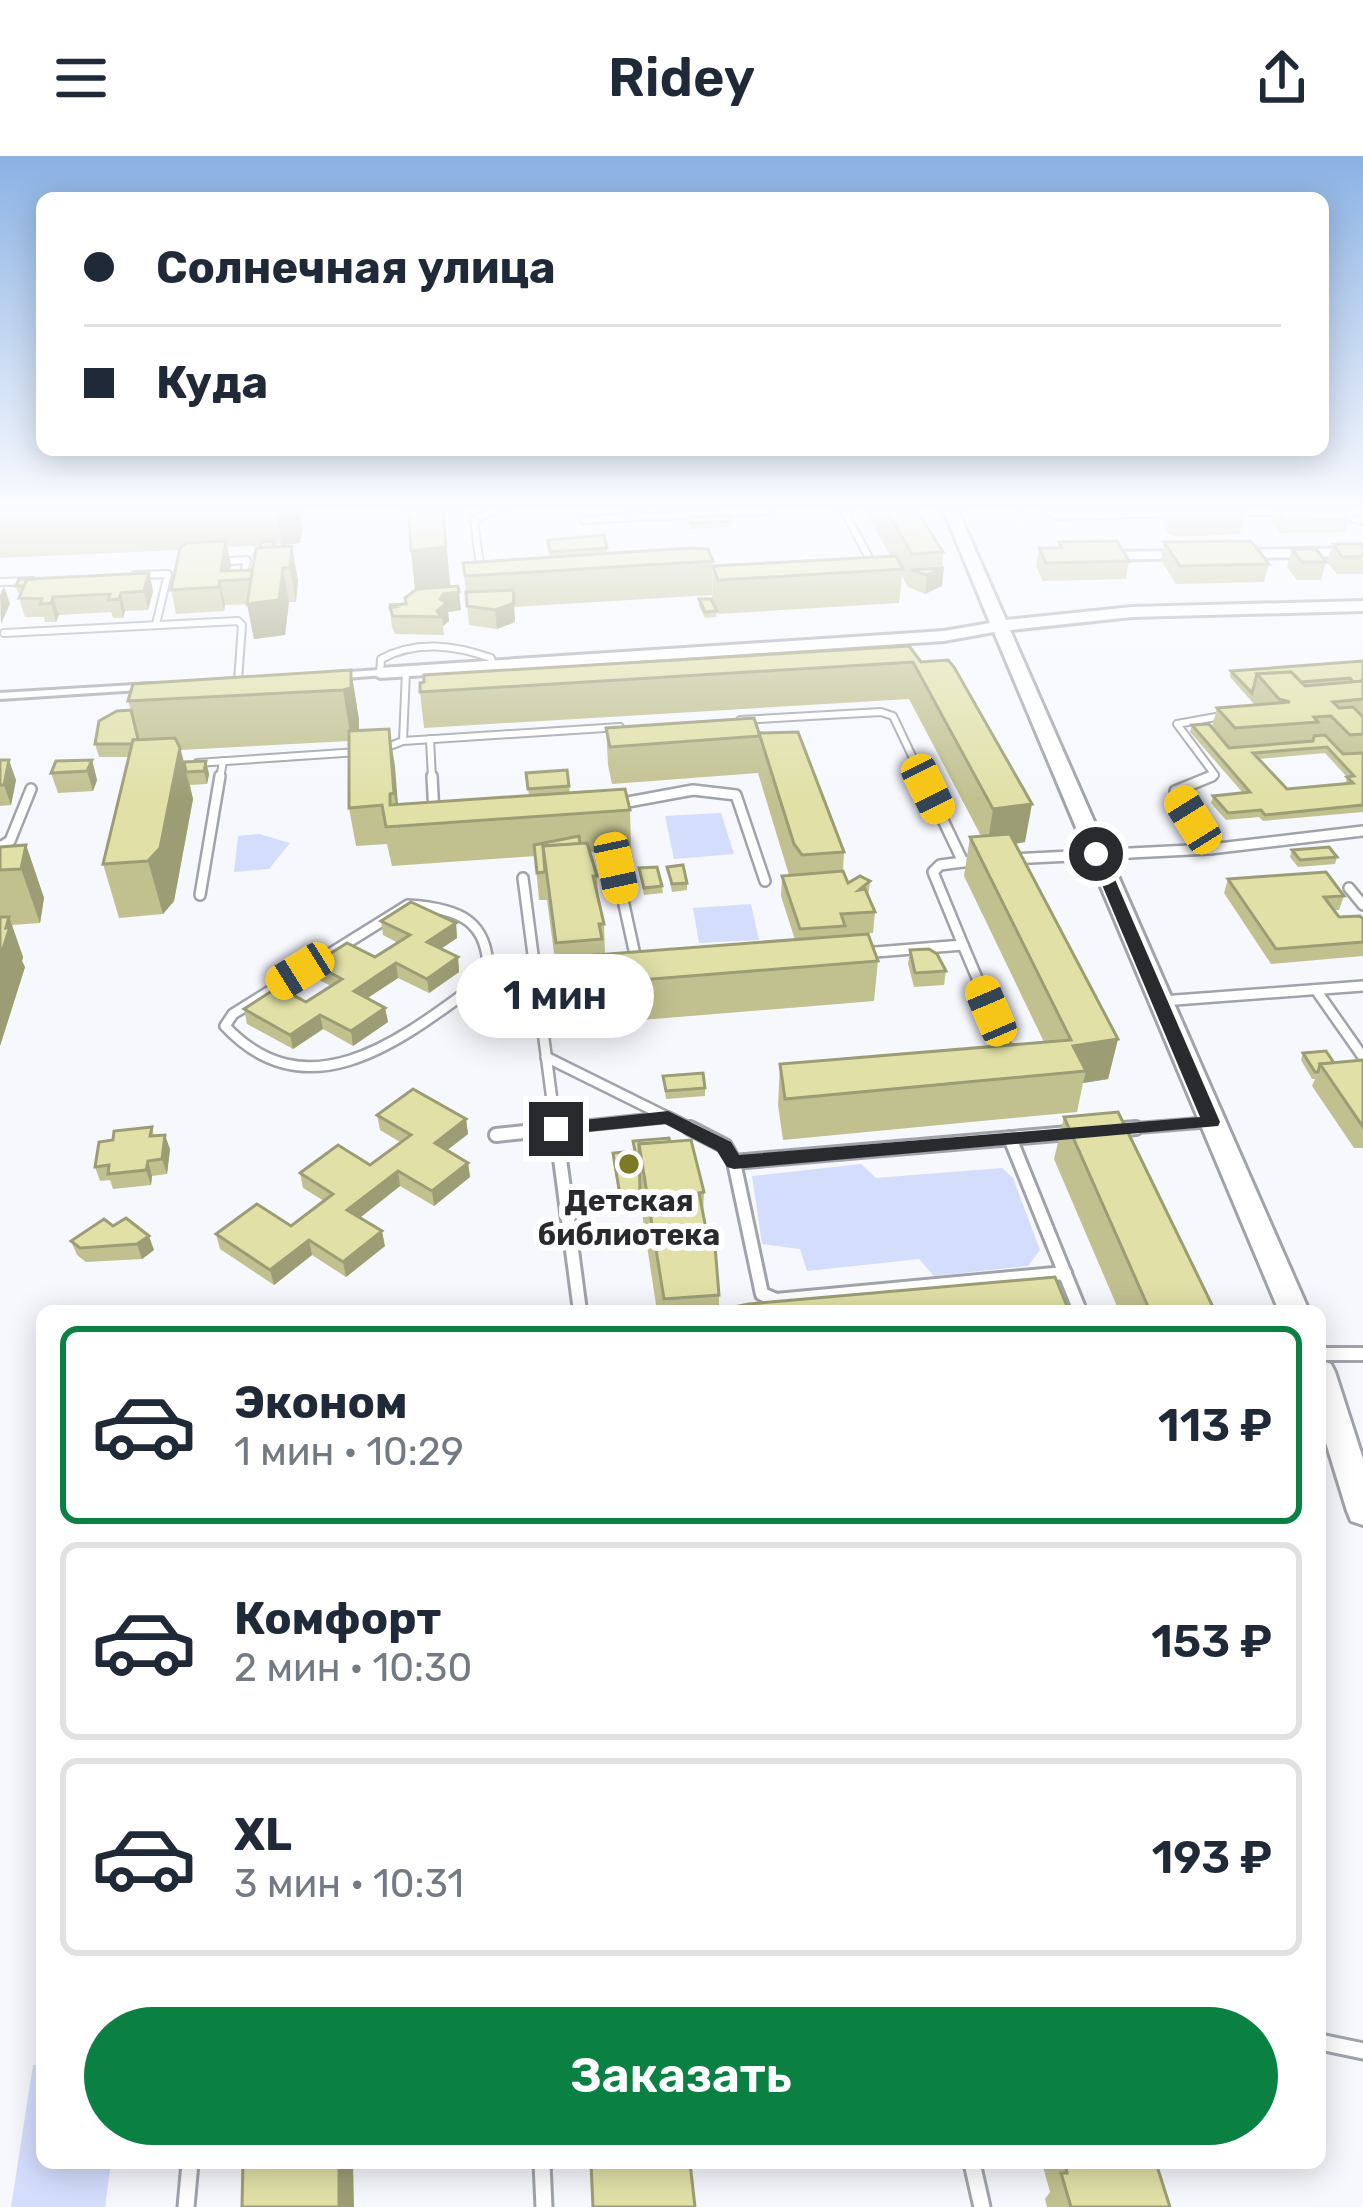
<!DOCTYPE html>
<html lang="ru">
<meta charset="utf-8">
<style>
:root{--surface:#fff;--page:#f2f2f3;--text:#1f2937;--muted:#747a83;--line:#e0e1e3;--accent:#0b8043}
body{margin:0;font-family:Rubik,sans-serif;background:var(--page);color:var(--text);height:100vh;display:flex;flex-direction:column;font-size:45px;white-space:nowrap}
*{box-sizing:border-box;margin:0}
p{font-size:39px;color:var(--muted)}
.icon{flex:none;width:66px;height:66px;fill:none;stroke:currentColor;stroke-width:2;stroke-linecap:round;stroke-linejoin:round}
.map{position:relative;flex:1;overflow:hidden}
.drawer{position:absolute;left:36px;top:1149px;width:1290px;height:864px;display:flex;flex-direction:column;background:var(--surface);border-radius:18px;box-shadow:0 6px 30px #0003}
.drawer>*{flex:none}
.guide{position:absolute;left:36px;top:36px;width:1293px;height:264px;border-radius:18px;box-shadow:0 6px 30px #0003;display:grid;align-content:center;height:264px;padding:0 48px;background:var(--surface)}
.end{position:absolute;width:54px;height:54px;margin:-27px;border:15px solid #292a2d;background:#fff;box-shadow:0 0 0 6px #fff}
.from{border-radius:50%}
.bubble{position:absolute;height:84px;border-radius:42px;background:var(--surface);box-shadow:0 6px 30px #0003;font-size:39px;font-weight:600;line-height:84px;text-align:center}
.car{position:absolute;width:36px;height:72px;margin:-36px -18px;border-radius:15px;box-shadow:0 0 9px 3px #0007;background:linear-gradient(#f5c518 24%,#345 0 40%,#f5c518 0 76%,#345 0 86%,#f5c518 0)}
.guide b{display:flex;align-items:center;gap:42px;height:114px;font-size:45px}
.guide b+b{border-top:3px solid var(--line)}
.guide i{width:30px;height:30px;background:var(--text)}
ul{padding:21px 0 0;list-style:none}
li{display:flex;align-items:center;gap:36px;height:198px;margin:0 24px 18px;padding:0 24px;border:6px solid var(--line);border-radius:18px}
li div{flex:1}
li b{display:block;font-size:45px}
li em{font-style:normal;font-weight:600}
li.active{border-color:var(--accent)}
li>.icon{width:108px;height:108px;stroke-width:1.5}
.action{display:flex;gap:24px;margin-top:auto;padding:24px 48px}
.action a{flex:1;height:138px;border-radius:72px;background:var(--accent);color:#fff;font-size:48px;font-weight:600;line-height:138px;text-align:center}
header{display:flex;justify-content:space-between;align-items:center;height:156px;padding:0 48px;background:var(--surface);font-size:54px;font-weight:600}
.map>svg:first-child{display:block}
.green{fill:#d4ddfc}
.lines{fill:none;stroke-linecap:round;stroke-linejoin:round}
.service-far3-casing{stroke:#a1a3ab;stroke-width:10}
.service-far2-casing{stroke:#a1a3ab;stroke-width:14}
.service-far1-casing{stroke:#a1a3ab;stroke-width:18}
.service-casing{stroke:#a1a3ab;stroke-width:21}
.pedestrian-casing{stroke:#a1a3ab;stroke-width:6}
.minor-casing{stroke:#a1a3ab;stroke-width:6}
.tertiary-casing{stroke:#a1a3ab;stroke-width:6}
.service-far3{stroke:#fff;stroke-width:6}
.service-far2{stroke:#fff;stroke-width:9}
.service-far1{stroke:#fff;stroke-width:12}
.service{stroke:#fff;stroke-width:15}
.pedestrian{fill:#fff;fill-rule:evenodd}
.minor{fill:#fff;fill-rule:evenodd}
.tertiary{fill:#fff;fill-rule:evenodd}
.wall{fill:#c1c190;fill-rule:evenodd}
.shaded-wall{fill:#9d9d75}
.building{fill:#e0e0a7;stroke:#9d9d75;stroke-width:3;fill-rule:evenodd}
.route{fill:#292a2d}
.poi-dot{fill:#7c7a22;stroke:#fff;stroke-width:4.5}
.labels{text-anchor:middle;stroke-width:12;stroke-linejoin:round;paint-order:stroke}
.poi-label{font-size:30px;font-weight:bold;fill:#292a2d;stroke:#fff}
</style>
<header><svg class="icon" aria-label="menu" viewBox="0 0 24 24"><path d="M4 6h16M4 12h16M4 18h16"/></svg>Ridey<svg class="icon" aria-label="share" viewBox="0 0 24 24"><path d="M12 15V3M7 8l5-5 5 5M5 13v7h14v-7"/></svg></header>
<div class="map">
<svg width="1363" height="2051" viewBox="0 0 1363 2051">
<rect width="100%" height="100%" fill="#f7f8fe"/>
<!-- green -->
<g class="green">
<path d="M721,657L734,698L674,703L665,660Z"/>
<path d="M259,678L290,687L269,713L234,716L238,680Z"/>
<path d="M751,748L759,784L699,787L693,752Z"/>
<path d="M861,1008L876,1022L1002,1012L1013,1022L1040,1094L1028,1110L934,1120L919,1103L807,1115L800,1093L762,1088L752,1020Z"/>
<path d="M42,1908V2007H111L105,2051H11L33,1909Z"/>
</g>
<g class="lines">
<!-- service-far3 casing -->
<g class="service-far3-casing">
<g id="service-far3">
<path d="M631,355L648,361L767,355"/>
<path d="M844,355L874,411"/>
<path d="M1047,355L1058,360L1174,357"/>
<path d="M1234,356H1288"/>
<path d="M1336,358L1363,365"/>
<path d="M584,364L639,361"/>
<path d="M216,406L247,404L242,426"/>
<path d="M481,417L474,364L493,355"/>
<path d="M135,419L168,418L156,468"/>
<path d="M0,426L33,425"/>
<path d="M4,477L238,465L242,469L238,525"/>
<path d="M380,517L381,503C416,484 454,489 491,502L493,510"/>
<path d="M740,564L881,556L893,560L923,623"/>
<path d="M430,583L432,623"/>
<path d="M403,585L406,515"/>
<path d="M382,593L403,585L620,571"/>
<path d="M197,607L358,596"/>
<path d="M220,623L223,605"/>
<path d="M1205,623L1215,619L1177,568L1227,559"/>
</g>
</g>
<!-- service-far2 casing -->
<g class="service-far2-casing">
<g id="service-far2">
<path d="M432,620L434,658"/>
<path d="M922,620L963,706L976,705"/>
<path d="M617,648L693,634L736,639L765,725"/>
<path d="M0,691L10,685L31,633"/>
<path d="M1210,693L1363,675"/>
<path d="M1013,703L1210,693L1175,635L1212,620"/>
<path d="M616,712L637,808"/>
<path d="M523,722L556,975"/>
<path d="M1349,732L1363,749"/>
<path d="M200,739L220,620"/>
<path d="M408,749C460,752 490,765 488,820C412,875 312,963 225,870L233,858Z"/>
<path d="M963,789L1005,888"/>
<path d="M863,797L963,789L933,716L940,709L963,706"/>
<path d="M488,820L539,846"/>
<path d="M1316,834L1363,901"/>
<path d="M1162,845L1363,830"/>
<path d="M546,901L665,960"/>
<path d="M1112,974L1211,966"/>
<path d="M533,975L668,961L696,975"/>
</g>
</g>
<!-- service-far1 casing -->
<g class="service-far1-casing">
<g id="service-far1">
<path d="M556,972L580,1155"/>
<path d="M690,972L725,990L734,1006"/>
<path d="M1112,974L1136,972"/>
<path d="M496,979L562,972"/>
<path d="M1010,982L1080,1155"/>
<path d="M1065,1117L776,1144L762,1138L734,1006L1069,977"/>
<path d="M1320,1198H1363"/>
</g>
</g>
<!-- service casing -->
<g class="service-casing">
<g id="service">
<path d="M1320,1886L1363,1895"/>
<path d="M542,2007L544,2051"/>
<path d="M972,2007L982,2051"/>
<path d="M186,2051L190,2007"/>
</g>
</g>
<!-- pedestrian casing -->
<g class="pedestrian-casing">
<g id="pedestrian">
<path d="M380,514L385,517L384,519L333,523L328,520L333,517Z"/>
<path d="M151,528L155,529V533L0,543V537Z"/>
</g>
</g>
<!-- minor casing -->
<g class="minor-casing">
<g id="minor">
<path d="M1363,392V400L1232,402L1226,398L1232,394Z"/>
<path d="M1188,395L1194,399L1192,402L1100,404L1094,400L1100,396Z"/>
</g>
</g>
<!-- tertiary casing -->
<g class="tertiary-casing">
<g id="tertiary">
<path d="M944,355H958L1006,464L1132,451L1363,445V455L1132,461L1010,474L1309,1155H1279L994,476L944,485L380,522L371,517L380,512L944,475L990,467Z"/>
<path d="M1320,1204L1331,1208L1335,1216L1363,1303V1369L1351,1365L1347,1355L1320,1267Z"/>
</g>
</g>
<!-- service-far3 -->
<use href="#service-far3" class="service-far3"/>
<!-- service-far2 -->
<use href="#service-far2" class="service-far2"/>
<!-- service-far1 -->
<use href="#service-far1" class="service-far1"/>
<!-- service -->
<use href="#service" class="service"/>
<!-- pedestrian -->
<use href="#pedestrian" class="pedestrian"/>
<!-- minor -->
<use href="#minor" class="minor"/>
<!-- tertiary -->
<use href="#tertiary" class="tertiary"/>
</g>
<!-- wall -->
<g class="wall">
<path d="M0,355H299L302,374L300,387L274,389L298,424L296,446H289L285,479L254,483L247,448L225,449L224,455L176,458L171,434L180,394L0,402ZM260,390L252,414L230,415L231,408L227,391Z"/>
<path d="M409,355H465L455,359L443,355L450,430L461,454L448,456L449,465L443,470L444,479L395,478L392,471L389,449L406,448L415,434Z"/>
<path d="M865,355H917L943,396L942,430L925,438L908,431L902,420L899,447L718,458L717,455L716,461L705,462L699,450V443L712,445L713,410L891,401Z"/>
<path d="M1166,355H1246L1240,378L1179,381L1168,378L1163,368Z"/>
<path d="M1274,355L1349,364L1345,376L1280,377L1271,366Z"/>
<path d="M690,361L732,365V371L690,373Z"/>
<path d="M548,384L607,392V398L713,405L712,439L514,451L515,466L497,473L469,469L463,407L550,402Z"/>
<path d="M1059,386L1129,405L1126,423L1043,425L1036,410L1039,392H1058Z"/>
<path d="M1164,386L1269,408L1264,426L1176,428L1161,404Z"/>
<path d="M1333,388H1363V418H1337L1327,406Z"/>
<path d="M1292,393L1326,406L1321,424H1297L1287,411Z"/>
<path d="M149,417L153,435L148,454L125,455L123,462H113L111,456L59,459L56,466H45L44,461H25L19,442L22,436L18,437L16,430Z"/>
<path d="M909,490L1025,686L1015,688L1118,883L1108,923L1083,927L1077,956L783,984L778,949L780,908L1044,886L964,720L970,681L981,680L909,543L424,572L420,536Z"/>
<path d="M1363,505V656L1263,665L1259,661L1226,664L1211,647L1213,640L1243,637L1190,576L1192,569L1212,571L1217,552L1255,549L1230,521L1231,515ZM1325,597L1347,621L1345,628L1287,633L1259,603Z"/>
<path d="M351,514L359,564V575L389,573L398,649L529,640L526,617L567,614L570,637L630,654L631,693L590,696L597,720L598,744L604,768L605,798L795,784L781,740L782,720L789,719L758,617L612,628L608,609L606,572L759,578L844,696L843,715L848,727L870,725L868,741L875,756L873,777L844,779L878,805L874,845L605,867L596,839L560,842L547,744H539L535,700L392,710L387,688L356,690L349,652V585L181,594L184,606L206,605L209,618L207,628L190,629L193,643L174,745L163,758L119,762L103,708L129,601H99L95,588L131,554L128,545Z"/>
<path d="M0,604L16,624L11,649L0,650Z"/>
<path d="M92,604L97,624L93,635L58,637L51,617Z"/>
<path d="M26,689L44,742L40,767L12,769L23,801L22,805L25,811L0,890V691Z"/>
<path d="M1292,694L1337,701L1335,708L1298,711L1290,701Z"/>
<path d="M667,711L687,727V734L672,736Z"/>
<path d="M639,712L662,730L663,737L644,739Z"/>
<path d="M1228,723L1344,740L1339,754H1334L1339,761L1363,763V800L1271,808L1224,737Z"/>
<path d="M381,765L456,767L457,782L440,793L458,801L459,816L429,837L398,822L367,842L385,852L388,866L353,890L323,873L293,893L247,868L244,853L306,846L331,830L317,823L314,808L375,801L398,787L383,779Z"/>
<path d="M910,794L946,815L944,829L914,831L908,808Z"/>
<path d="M1303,897L1334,907L1363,904V992H1354L1312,930L1315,923H1312L1301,904Z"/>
<path d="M663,920L705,932V940L666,943Z"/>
<path d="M377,959L466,963L468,978L447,994L468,1007L470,1021L434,1050L400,1030L360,1061L385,1090L346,1121L312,1099L274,1129L220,1093L216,1078L291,1070L324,1045L303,1032L300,1017L370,1009L400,986L380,974Z"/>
<path d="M1064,961L1215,1155H1119L1054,1003Z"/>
<path d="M152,971L154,980L170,993L167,1018L152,1020L151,1029L113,1033L110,1024L100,1025L95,1011L113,984Z"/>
<path d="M633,985L670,986L704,1036L703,1059L719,1139V1154L1069,1155H657L640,1044L620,1046L613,1005V997L634,995Z"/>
<path d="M113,1070L154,1094L142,1103L86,1106L77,1099L71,1085Z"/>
<path d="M1042,2007H1156L1170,2051H1047L1045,2043L1050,2036Z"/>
</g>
<!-- shaded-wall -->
<g class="shaded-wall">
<path d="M276,355H299L302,374L300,387L282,389Z"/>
<path d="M443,355L451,437L459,436L461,454L448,456L449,465L443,470L442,461L416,442L411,395Z"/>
<path d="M226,385L231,408L228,425L221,415Z"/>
<path d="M292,390L298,424L296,446L290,412Z"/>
<path d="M283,412L289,446L285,479L254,483L247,448Z"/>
<path d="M944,412L942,430L925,438L927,419Z"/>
<path d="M149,417L153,435L148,454L144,435Z"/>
<path d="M220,425L225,449L224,455L219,431Z"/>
<path d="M4,430L10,448L1,468L0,439Z"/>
<path d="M121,437L125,455L123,462L119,443Z"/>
<path d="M53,441L59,459L56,466L51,447Z"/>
<path d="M514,447L515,466L497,473L495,454Z"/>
<path d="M351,514L359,564V582L351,584L343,534Z"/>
<path d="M389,573L395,610L400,676L394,637Z"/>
<path d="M180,592L193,643L174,745L163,758L148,705Z"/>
<path d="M9,604L16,624L11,649L4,629Z"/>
<path d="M92,604L97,624L93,635L87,615Z"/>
<path d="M206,605L209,618L207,628L204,615Z"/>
<path d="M1032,648L1025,686L987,692L993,653Z"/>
<path d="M26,689L44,742L40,767L21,713Z"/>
<path d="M9,761L23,801L22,805L25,811L0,890V802Z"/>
<path d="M456,767L457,782L429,801L427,786Z"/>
<path d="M458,801L459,816L429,837L427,823Z"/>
<path d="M396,807L398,822L357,849L354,835Z"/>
<path d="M385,852L388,866L353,890L351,875Z"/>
<path d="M320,859L323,873L293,893L290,879Z"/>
<path d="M1118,883L1108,923L1083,927L1086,915L1073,890Z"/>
<path d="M466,963L468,978L437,1002L435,987Z"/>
<path d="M165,979L170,993L167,1018L162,1003Z"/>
<path d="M148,1005L152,1020L151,1029L146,1014Z"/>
<path d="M468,1007L470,1021L434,1050L432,1035Z"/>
<path d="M398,1015L400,1030L351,1069L347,1054Z"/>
<path d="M382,1075L385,1090L346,1121L343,1106Z"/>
<path d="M149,1080L154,1094L142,1103L137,1088Z"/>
<path d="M309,1084L312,1099L274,1129L270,1114Z"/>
<path d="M339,2007H353L354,2051H339Z"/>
</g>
<!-- building -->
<g class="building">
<path d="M409,355H443L446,391L411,395Z"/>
<path d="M887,355H917L943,396L912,398Z"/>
<path d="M1275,355H1340L1349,364L1283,365Z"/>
<path d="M729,359L732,365L690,367V361Z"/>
<path d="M604,379L607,392L550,396L548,384Z"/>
<path d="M226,385L221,415L252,414L251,423L220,425L219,431L171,434L180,392L186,387Z"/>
<path d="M274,385L273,391L260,392L261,386Z"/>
<path d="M1117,385L1129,405L1046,407L1039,392H1062L1059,386Z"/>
<path d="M1251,385L1269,408L1180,410L1164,386Z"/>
<path d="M1333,388H1363V400L1342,401Z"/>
<path d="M292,390L290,412H283L279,444L247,448L256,392Z"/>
<path d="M691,392L708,393L713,405L465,420L463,407Z"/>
<path d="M1292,393H1316L1326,406H1302Z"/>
<path d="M896,400L903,413L718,424L713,410Z"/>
<path d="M944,412L927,419L911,414Z"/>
<path d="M149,417L144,435L121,437L119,443L108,444L110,438L53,441L51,447L40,448L42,443L19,442L27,423Z"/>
<path d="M19,423H36H27L24,430H16Z"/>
<path d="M458,430L459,436L443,438L440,443L447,447L437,455L442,461L393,460L390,452L395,451L389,449L406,448L405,442L417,433Z"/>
<path d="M513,434L514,447L495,454L467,450L466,436Z"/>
<path d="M699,443H711L717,455L705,456Z"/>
<path d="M909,490L921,506L948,504L954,511L1032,648L993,653L913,506L420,536V527L424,526V519Z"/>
<path d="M1363,505V525L1353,526L1350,522L1301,526L1291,516L1257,518L1252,537L1231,515Z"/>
<path d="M351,514V532L343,534L128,545L133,528Z"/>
<path d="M1291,516L1305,530L1363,525V543L1333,546L1339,552L1353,551L1363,561V578L1350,579L1331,560L1314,561L1318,566L1235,572L1217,552L1290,546L1279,543L1257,518Z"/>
<path d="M131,554L138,583L136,584H133L132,588H95L99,565L117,555Z"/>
<path d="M754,562L760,580L610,591L606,572Z"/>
<path d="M1209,568L1229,592L1313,585L1314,580L1325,579L1343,598L1363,597V649L1265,659L1261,654L1228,657L1213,640L1250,636L1192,569ZM1327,591L1354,620L1347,621L1353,627L1287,633L1253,597Z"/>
<path d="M389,573L394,637L390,638V649L625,633L630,654L386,671L382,649L349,652V575Z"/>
<path d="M798,576L844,696L802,699L794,688L759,577Z"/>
<path d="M175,582L180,592L160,692L148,705L103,708L133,584Z"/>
<path d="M0,604H9L4,629H0Z"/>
<path d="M92,604L87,615L51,617L56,605Z"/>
<path d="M206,605L204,615L186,616L184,606Z"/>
<path d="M567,614L569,630L528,633L526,617Z"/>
<path d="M1010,678L1118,883L1073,890L1086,915L785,943L780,908L1071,884L970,681Z"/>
<path d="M579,680L580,688L543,690L545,716L537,717L534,689Z"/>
<path d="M587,687L597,720H593L604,768H599L602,783L556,787L543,690Z"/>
<path d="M26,689L21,713L0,714V691Z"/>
<path d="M1329,691L1337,701L1300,704L1292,694Z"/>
<path d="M683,709L687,727L672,728L667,711Z"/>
<path d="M657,711L662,730L644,732L639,712Z"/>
<path d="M843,715L848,727L860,720L870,725L859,734L865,733L875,756L841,758L845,770L800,773L782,720Z"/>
<path d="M1326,716L1344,740L1324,741L1339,761L1360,760L1363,763V786L1276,793L1228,723Z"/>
<path d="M411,746L456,767L427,786L458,801L427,823L396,807L354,835L385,852L351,875L320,859L290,879L244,853L278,831L306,846L342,823L314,808L347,787L375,801L410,779L381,765Z"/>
<path d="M0,761H9L6,772L10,771L0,802Z"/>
<path d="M868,778L878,805L603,827L594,799Z"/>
<path d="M929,793L937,798L946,815L915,817L910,794Z"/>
<path d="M1326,895L1334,907L1320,908L1318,916H1315L1303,897Z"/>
<path d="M1363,904V971L1320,908Z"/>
<path d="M703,917L705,932L666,935L663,920Z"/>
<path d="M413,933L466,963L435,987L468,1007L432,1035L398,1015L347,1054L382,1075L343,1106L309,1084L270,1114L216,1078L257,1048L291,1070L333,1038L300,1017L338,989L370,1009L411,979L377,959Z"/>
<path d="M1118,956L1215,1155H1150L1064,961Z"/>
<path d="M152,971L150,980L165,979L162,1003L148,1005L146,1014L108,1018L109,1009L95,1011L99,986L113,984L114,975Z"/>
<path d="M669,982L670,986L639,988L640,1037L620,1039L613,997L635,995L633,985Z"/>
<path d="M691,984L704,1036L699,1037L707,1078H714L719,1139L664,1143L639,988Z"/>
<path d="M126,1062L149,1080L137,1088L80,1092L71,1085L104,1063L113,1070Z"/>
<path d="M1055,1121L1069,1155H713L749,1148Z"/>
<path d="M243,2007H339V2051H242Z"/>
<path d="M591,2007H690L695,2051H593Z"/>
<path d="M1065,2007H1156L1170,2051H1071L1061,2017H1067Z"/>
</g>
<!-- sky -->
<linearGradient id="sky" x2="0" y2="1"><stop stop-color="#8ab1e4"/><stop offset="0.55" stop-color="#fbfcff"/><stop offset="1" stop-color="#fbfcff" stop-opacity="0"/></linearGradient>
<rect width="1363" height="642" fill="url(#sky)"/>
<!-- route -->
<path class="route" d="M1096,693L1104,698L1220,966L1218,970L734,1013L727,1011L717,995L665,968L556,979L547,973L556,967L668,955L731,986L739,999L1200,961L1089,698Z"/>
<!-- markers -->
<circle class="poi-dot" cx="629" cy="1008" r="12"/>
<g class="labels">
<!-- poi labels -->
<g class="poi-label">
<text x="629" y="1055">Детская<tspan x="629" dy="34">библиотека</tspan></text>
</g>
</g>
</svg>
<i class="end from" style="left:1096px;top:698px"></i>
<i class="end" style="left:556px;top:973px"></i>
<div class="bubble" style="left:456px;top:798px;width:198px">1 мин</div>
<i class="car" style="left:928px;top:633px;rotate:154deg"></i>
<i class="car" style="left:1193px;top:664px;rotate:328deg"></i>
<i class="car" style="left:616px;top:712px;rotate:168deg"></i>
<i class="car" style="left:300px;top:815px;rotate:238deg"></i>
<i class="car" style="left:991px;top:855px;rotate:337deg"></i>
<div class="guide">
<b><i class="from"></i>Солнечная улица</b>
<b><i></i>Куда</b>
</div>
<section class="drawer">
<ul>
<li class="active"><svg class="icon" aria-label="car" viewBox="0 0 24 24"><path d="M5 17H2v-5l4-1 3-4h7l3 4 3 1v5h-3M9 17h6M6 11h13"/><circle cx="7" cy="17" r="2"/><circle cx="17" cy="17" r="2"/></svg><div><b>Эконом</b><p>1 мин · 10:29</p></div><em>113 ₽</em></li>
<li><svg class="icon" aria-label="car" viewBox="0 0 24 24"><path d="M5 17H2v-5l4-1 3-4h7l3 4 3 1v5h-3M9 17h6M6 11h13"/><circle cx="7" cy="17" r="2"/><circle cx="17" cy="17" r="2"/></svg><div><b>Комфорт</b><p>2 мин · 10:30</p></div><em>153 ₽</em></li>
<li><svg class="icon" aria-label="car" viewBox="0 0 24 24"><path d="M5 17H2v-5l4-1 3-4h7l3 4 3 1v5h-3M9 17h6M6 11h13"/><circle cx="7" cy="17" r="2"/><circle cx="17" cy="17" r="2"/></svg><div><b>XL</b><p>3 мин · 10:31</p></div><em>193 ₽</em></li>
</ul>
<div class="action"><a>Заказать</a></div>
</section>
</div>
